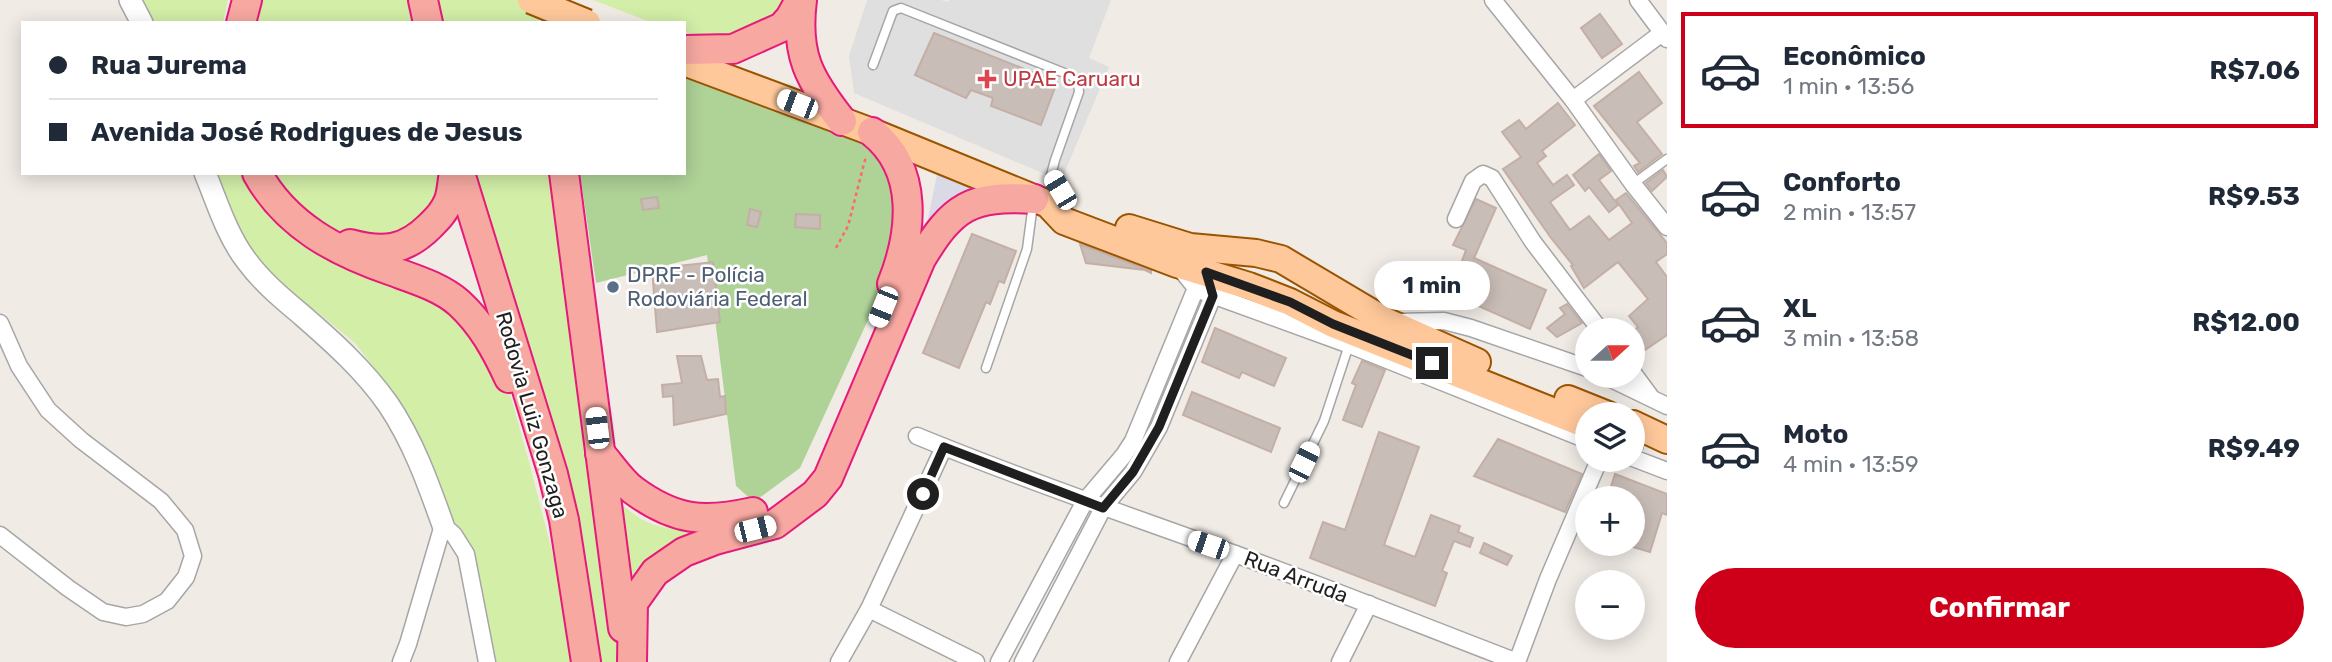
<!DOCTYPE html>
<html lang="pt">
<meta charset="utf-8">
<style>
:root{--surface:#fff;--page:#f2f2f3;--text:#1f2937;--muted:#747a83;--line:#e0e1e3;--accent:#ce0019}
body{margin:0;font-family:Rubik,sans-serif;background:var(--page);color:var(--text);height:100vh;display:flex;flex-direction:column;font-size:26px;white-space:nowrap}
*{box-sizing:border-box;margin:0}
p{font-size:23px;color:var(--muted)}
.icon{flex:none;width:38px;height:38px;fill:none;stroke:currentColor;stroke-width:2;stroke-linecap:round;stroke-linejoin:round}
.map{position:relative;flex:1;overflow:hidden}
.panel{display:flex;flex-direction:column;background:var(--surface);width:665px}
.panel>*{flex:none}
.banner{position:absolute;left:21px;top:21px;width:665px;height:154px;border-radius:0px;box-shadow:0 4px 18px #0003;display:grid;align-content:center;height:154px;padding:0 28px;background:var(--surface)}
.needle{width:46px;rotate:69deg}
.controls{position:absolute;left:1575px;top:318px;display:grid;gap:14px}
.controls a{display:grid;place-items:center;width:70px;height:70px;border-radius:50%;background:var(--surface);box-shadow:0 4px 18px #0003;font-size:35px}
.end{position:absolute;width:32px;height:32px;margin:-16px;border:9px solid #1f1f1f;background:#fff;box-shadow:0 0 0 4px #fff}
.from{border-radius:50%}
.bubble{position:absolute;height:49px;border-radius:24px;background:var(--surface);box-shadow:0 4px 18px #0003;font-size:23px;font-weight:700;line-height:49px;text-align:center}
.car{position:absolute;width:21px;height:42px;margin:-21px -10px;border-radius:9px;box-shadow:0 0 5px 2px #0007;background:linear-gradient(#fff 24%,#345 0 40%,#fff 0 76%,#345 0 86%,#fff 0)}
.banner b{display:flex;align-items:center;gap:24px;height:66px;font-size:26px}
.banner b+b{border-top:2px solid var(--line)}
.banner i{width:18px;height:18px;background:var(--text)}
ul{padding:12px 0 0;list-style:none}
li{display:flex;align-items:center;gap:21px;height:116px;margin:0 14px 10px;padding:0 14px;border:4px solid transparent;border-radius:0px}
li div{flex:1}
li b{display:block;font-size:26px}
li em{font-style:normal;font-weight:700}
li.active{border-color:var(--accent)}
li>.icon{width:63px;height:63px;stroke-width:1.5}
.button{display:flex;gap:14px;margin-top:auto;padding:14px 28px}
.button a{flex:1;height:80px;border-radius:42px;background:var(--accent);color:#fff;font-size:28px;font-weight:700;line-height:80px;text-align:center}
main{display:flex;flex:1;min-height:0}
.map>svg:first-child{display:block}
.grass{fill:#d2eea7}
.forest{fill:#afd297}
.parking{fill:#dfdfdf}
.plaza{fill:#d9dae6}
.building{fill:#c9bdb7;stroke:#c3afa6;stroke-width:2}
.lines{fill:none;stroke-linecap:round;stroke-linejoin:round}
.service-casing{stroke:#a6a6a6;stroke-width:11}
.minor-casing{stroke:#a6a6a6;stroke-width:19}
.tertiary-casing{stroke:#a6a6a6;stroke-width:24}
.primary-casing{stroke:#9a5400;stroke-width:30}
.trunk-casing{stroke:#e61a79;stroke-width:32}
.path{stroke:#ff676a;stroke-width:2.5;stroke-dasharray:3.5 3.5;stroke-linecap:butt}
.service{stroke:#fff;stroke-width:8}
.minor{stroke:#fff;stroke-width:16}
.tertiary{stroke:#fff;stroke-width:21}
.primary{stroke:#ffc89b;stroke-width:26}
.trunk{stroke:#f6a8a1;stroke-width:28}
.primary-bridge-casing{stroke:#9a5400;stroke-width:30;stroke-linecap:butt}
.primary-bridge{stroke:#ffc89b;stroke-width:26}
.route{stroke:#1f1f1f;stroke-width:9}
.health-dot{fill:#e0444e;stroke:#fff;stroke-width:2.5}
.service-dot{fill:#5c6f8a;stroke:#fff;stroke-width:2.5}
.labels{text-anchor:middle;stroke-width:5;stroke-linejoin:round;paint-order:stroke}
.health-label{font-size:21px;fill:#be3a42;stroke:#fff;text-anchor:start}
.service-label{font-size:21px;fill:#4e5e75;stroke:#fff;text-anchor:start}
.street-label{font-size:21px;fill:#1f1f1f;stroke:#fff}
</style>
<main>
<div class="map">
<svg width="1667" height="662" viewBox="0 0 1667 662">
<rect width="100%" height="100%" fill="#f0ebe5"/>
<!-- grass -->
<g class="grass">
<path d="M141,0H228L223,23H153Z"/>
<path d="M256,0H411L414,23H249Z"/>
<path d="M427,0H536L539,23H432Z"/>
<path d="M593,0H791C760,31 727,41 684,32V23H653Z"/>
<path d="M212,173H251L274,212L450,306L491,352L511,397L529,462L554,559L575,662H493L449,520L408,413L356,344L314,309L282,289L234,228Z"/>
<path d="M275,173H439V174C435,214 422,217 391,240C333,233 307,226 275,173Z"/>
<path d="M470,173H558L622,662H598L573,496Z"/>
<path d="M611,494C643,525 651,527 695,531L662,549L637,569L621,595Z"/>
</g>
<!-- forest -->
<path class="forest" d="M684,71L847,135L875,151L902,194L896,259L800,468L754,502L736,486L707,255L596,283L580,173H684Z"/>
<!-- parking -->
<path class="parking" d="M867,0H941L948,2L949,0H1111L1089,58L1109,67L1061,181L854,93L849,56Z"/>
<!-- plaza -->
<path class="plaza" d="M938,167L998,191L924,237L936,180Z"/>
<!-- building -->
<g class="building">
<path d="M1600,14L1622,44L1602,58L1581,28Z"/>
<path d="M934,33L1057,82L1041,125L991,106L993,98L971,90L966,98L915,75Z"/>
<path d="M1639,72L1662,103L1637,122L1662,154L1638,172L1634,166L1640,163L1594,106Z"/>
<path d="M1558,103L1575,125L1542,151L1546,156L1537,163L1553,185L1567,175L1574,185L1550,202L1570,230L1589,216L1609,240L1632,223L1616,200L1626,193L1667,243V254L1656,262L1667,277V335L1639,354L1633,345V331L1638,327L1629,316L1648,299L1618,262L1584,288L1571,266L1573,265L1551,238L1503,169L1521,157L1502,132L1519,120L1526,129Z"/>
<path d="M1599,154L1611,171L1599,180L1618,205L1609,212L1589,187L1585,191L1573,175Z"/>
<path d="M1663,170L1667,177L1652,191L1646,183Z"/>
<path d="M657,197L659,208L643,210L641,199Z"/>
<path d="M1476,199L1496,208L1474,258L1546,290L1530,329L1463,299L1461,305L1448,300L1466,250L1453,245Z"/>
<path d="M750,209L761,212L757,227L747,225Z"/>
<path d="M796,214L820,215V229L795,227Z"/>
<path d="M972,234L1016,251L1004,283L999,281L990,304L986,302L959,368L923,353Z"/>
<path d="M1080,244L1151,271V273L1145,270L1086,263Z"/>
<path d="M713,262L720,322L657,332L652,269Z"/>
<path d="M1567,304L1582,323L1557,337L1547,328L1565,314L1560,308Z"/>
<path d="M1215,328L1286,358L1274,386L1242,372L1239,378L1202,362Z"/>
<path d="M677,356H701L707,380L718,379L720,397L725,396L726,414L674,425L673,396L663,397L662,385L682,383Z"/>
<path d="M1362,361L1385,370L1362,427L1343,420L1356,385L1352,383Z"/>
<path d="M1192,392L1280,428L1271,452L1183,415Z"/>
<path d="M1379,432L1419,447L1384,545L1415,557L1431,515L1460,526L1458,532L1473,538L1470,547L1454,541L1442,571L1447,573L1435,606L1310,558L1323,522L1345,530Z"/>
<path d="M1498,439L1582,474L1565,512L1474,476Z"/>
<path d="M1615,474L1667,494V515L1662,513L1650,552L1633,547V499H1607Z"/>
<path d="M1484,543L1512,556L1507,565L1480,553Z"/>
</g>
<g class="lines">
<!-- service casing -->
<g class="service-casing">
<g id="service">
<path d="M873,65L893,11L901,8L1072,76L1078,83L1079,92L1055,160L1051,175L1069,204"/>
<path d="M1633,184L1667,159"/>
<path d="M986,368L1027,249L1033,204"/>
<path d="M1284,503L1324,421L1349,345"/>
</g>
</g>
<!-- minor casing -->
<g class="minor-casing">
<g id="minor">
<path d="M1493,0L1573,100L1633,184L1667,227"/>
<path d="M1638,0L1667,39"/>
<path d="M1573,100L1662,33"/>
<path d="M1456,219L1473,181L1483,174L1492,178L1533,242L1601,331"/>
<path d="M1204,292L1350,345L1587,440"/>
<path d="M1397,322L1444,321L1471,328L1587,368"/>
<path d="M0,323L19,366L48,410L81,440L161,501L185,530L193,556L186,577L167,601L143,614L126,617L103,612L68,588L0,535"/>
<path d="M1633,373L1650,396"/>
<path d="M1605,376L1667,406"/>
<path d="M917,436C1021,479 1128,515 1235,554C1329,588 1423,626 1517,662L1548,579L1599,460"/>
<path d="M1633,445H1635"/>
<path d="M1633,458L1667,471"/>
<path d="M869,609L976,662"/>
<path d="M401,662L408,644L443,525L454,535L466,554L487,662"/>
<path d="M839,662L869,609L944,447"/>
<path d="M999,662L1085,501L1124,455L1133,441L1196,288L1178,266"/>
<path d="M1023,662L1103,508L1133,472L1159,427L1213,296L1206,272"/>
<path d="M1178,662L1235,554"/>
<path d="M1340,662L1369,604"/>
</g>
</g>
<!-- tertiary casing -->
<g class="tertiary-casing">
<g id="tertiary">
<path d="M130,0L142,23"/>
<path d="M205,173C217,202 227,235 246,260C262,282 283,299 303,316C334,343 364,370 388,404C413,441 428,483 443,525"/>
</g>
</g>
<!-- primary casing -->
<g class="primary-casing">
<g id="primary">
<path d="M684,62L872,132L1048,204L1064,221L1177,264L1249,286L1290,302L1333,324L1587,425"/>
<path d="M1129,228L1190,247L1256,253L1281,259L1387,322L1477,362"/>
<path d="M1568,399L1608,415"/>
<path d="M1633,424L1667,440"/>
</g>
</g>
<!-- trunk casing -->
<g class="trunk-casing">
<g id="trunk">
<path d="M423,0L428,23"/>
<path d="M802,0C795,55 809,79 842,121"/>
<path d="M241,23L247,0"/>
<path d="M684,50L733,49L782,27L790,18L800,0"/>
<path d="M872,132C920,170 912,234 892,284"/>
<path d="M257,173C286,226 337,252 392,271C414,279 441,287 459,303C482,324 496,350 509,378"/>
<path d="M460,173L553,474L564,520L586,662"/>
<path d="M564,173L623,628"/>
<path d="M350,244C383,253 405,251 430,226C438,218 445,211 449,200C452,192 452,182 454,173"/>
<path d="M600,453C611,465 621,481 633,490C675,521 704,523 753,512"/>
<path d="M632,662L633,603L655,572L684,552L715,540L775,524L815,494L828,478L921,259C953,206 971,195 1034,199"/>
</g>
</g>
<!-- path -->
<path class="path" d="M836,248L848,226L866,156"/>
<!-- service -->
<use href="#service" class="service"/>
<!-- minor -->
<use href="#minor" class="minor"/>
<!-- tertiary -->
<use href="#tertiary" class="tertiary"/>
<!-- primary -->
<use href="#primary" class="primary"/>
<!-- trunk -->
<use href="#trunk" class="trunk"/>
<!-- primary-bridge casing -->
<g class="primary-bridge-casing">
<path id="primary-bridge" d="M531,0L587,23"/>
</g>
<!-- primary-bridge -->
<use href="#primary-bridge" class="primary-bridge"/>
</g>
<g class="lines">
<!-- route -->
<path class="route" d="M923,494L944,447L1103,508L1133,472L1159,427L1213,296L1206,272L1290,302L1333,324L1432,363"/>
</g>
<!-- markers -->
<path class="health-dot" d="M983.5 68.5h7v7h7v7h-7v7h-7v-7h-7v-7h7z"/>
<circle class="service-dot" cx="613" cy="287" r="7"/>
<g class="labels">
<!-- health labels -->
<g class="health-label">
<text x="1003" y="86">UPAE Caruaru</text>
</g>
<!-- service labels -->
<g class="service-label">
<text x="627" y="282">DPRF - Polícia<tspan x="627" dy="24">Rodoviária Federal</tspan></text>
</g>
<!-- street labels -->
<g class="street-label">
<text transform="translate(532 415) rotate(74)" y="7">Rodovia Luiz Gonzaga</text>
<text transform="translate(1296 577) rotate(21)" y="7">Rua Arruda</text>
</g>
</g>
</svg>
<div class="controls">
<a><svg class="needle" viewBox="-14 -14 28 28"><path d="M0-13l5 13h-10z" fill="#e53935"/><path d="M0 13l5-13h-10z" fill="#747a83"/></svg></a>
<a><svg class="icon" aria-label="layers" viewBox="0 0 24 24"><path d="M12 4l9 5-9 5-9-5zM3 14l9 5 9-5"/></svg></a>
<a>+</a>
<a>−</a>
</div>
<i class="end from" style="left:923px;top:494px"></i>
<i class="end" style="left:1432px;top:363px"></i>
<div class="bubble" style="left:1374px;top:261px;width:116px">1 min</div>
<i class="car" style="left:797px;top:104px;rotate:291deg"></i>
<i class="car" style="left:1060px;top:190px;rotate:329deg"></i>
<i class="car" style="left:883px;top:307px;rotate:202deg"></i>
<i class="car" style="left:597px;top:428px;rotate:353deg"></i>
<i class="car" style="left:1304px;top:462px;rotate:26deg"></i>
<i class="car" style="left:755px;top:529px;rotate:76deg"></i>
<i class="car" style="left:1208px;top:545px;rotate:289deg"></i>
<div class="banner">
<b><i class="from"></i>Rua Jurema</b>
<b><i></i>Avenida José Rodrigues de Jesus</b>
</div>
</div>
<section class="panel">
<ul>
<li class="active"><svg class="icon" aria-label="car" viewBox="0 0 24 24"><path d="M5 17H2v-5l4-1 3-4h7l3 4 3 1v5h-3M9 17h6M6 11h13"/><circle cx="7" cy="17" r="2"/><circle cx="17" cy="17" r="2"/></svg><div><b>Econômico</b><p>1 min · 13:56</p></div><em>R$7.06</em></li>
<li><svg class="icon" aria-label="car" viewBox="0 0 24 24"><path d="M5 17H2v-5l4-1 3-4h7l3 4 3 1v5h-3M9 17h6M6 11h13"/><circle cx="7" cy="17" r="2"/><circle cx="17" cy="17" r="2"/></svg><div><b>Conforto</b><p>2 min · 13:57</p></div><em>R$9.53</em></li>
<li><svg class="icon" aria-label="car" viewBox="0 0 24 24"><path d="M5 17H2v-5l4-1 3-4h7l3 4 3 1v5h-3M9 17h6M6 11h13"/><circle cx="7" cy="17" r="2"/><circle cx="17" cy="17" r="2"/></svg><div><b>XL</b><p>3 min · 13:58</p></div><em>R$12.00</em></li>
<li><svg class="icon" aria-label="car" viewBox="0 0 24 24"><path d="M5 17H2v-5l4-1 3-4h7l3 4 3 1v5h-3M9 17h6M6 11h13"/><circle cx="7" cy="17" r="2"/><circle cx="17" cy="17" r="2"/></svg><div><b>Moto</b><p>4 min · 13:59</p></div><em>R$9.49</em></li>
</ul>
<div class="button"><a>Confirmar</a></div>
</section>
</main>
